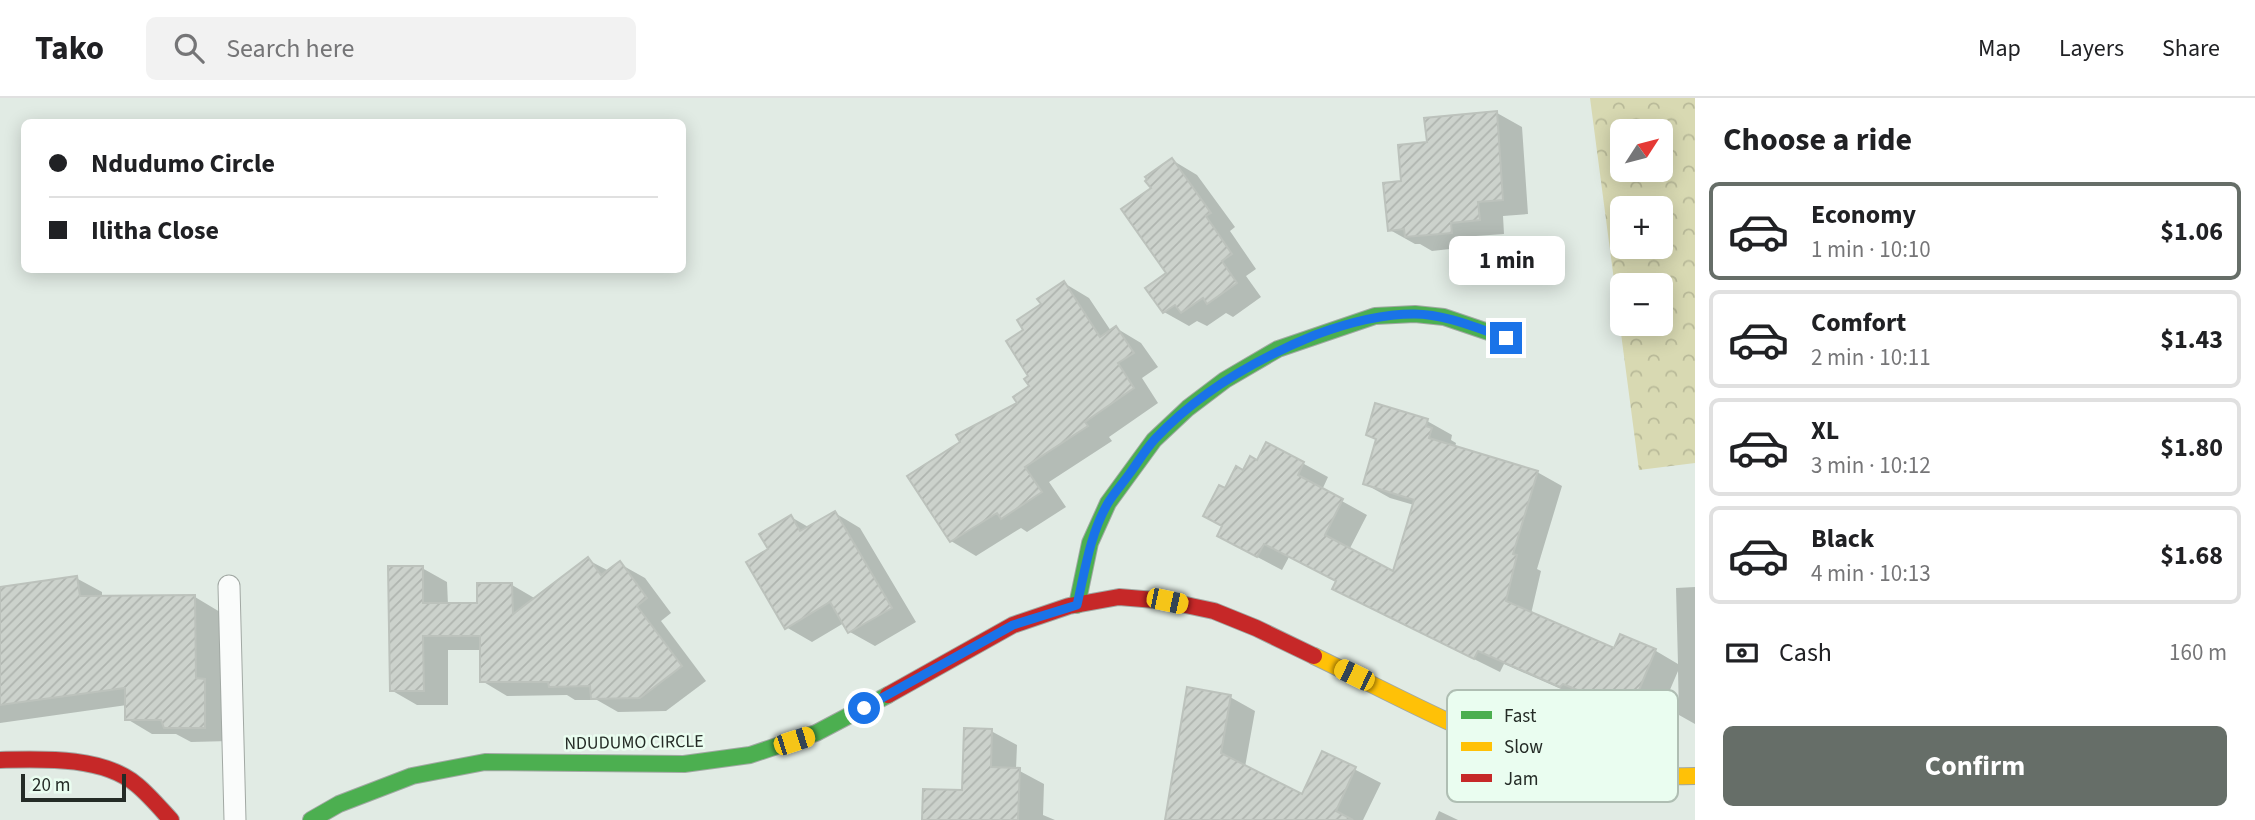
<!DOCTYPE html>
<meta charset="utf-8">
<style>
:root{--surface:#fff;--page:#f2f2f2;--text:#202124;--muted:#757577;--line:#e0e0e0;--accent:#666e68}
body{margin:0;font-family:"Source Sans 3",sans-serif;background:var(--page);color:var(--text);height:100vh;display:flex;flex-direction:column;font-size:26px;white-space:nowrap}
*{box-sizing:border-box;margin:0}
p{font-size:23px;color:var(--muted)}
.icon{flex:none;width:38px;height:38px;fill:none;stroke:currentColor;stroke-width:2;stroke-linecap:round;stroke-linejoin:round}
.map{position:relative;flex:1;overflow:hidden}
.panel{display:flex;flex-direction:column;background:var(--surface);width:560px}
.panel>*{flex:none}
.banner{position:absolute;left:21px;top:21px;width:665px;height:154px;border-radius:10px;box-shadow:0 4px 18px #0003;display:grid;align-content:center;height:154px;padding:0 28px;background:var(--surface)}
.needle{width:46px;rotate:54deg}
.fabs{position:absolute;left:1610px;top:21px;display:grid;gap:14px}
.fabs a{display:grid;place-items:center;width:63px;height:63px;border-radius:10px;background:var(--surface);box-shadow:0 4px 18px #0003;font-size:35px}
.scale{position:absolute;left:21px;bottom:18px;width:105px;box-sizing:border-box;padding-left:7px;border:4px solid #242b26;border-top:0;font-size:19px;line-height:24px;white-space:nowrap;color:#242b26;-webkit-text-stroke:5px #eafdf0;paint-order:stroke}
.end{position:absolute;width:32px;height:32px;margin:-16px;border:9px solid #1a73e8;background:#fff;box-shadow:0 0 0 4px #fff}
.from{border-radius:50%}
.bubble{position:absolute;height:49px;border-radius:10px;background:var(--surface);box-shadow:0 4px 18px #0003;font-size:23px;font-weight:700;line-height:49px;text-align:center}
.car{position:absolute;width:21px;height:42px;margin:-21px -10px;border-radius:9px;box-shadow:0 0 5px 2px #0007;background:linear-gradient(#f5c518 24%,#345 0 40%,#f5c518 0 76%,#345 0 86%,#f5c518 0)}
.banner b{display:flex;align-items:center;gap:24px;height:66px;font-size:26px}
.banner b+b{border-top:2px solid var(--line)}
.banner i{width:18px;height:18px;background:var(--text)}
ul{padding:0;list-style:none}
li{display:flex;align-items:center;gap:21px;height:98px;margin:0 14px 10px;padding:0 14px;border:4px solid var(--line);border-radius:10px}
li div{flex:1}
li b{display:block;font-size:26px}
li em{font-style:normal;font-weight:700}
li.active{border-color:var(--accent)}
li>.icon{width:63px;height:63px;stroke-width:1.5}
h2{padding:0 28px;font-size:32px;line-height:84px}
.pay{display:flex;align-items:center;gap:18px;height:77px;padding:0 28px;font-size:26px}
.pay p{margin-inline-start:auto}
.cta{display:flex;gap:14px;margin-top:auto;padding:14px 28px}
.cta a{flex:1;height:80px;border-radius:10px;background:var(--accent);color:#fff;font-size:28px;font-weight:700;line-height:80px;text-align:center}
header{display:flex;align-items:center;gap:42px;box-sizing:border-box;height:98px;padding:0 35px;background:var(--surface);border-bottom:2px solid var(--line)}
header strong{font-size:33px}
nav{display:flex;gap:38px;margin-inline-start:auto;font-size:24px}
.search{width:490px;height:63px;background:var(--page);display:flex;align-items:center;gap:18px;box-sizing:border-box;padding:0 24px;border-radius:10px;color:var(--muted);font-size:26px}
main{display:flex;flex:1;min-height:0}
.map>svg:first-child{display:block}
.forest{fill:url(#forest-crowns);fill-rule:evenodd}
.shadow{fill:#0003}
.building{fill:url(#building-hatch);stroke:#bcc2bc;stroke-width:2}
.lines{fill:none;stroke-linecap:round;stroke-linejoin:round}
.lane-casing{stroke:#a1a8a3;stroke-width:23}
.fast-casing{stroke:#a1a8a3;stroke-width:18}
.slow-casing{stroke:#a1a8a3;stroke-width:18}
.jam-casing{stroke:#a1a8a3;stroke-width:18}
.lane{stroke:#fafcfb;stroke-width:21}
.fast{stroke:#4caf50;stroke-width:16}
.slow{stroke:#ffc107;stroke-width:16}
.jam{stroke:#c62828;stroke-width:16}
.route{stroke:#1a73e8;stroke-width:9}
.labels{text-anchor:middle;stroke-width:5;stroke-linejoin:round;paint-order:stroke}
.street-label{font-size:18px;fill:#242b26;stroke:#eafdf0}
.key{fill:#eafdf0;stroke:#afbeb3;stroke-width:2}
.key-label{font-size:19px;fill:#242b26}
</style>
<header>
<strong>Tako</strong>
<div class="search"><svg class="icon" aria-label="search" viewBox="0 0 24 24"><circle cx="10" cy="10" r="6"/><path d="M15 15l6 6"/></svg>Search here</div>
<nav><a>Map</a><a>Layers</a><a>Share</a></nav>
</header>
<main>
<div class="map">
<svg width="1695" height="722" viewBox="0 0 1695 722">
<defs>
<pattern id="forest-crowns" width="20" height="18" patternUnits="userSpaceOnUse" patternTransform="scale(1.75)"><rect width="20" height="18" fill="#d8d9b2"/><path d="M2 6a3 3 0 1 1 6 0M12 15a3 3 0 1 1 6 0" fill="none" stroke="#b9ba99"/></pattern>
<pattern id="building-hatch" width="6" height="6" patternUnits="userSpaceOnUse" patternTransform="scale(1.75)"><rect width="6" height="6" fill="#ccd2cc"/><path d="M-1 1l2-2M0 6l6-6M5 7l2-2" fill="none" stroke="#afb4af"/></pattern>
</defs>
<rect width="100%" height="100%" fill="#e1ebe4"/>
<!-- forest -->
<path class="forest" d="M1590,0H1695V365L1639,372ZM1622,33H1661V72H1622ZM1622,110H1661V149H1622ZM1622,187H1661V226H1622Z"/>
<!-- shadow -->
<g class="shadow">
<path d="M1497,15L1522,29L1528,116L1503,118L1504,136L1476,138L1477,148L1432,153L1420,146H1415L1390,132L1403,85L1429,45Z"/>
<path d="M1172,62L1197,77L1235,129L1230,133L1256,171L1246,178L1261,199L1233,219L1226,215L1207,228L1197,223L1189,228L1164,214L1169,176L1153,91Z"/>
<path d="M1064,185L1089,200L1111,233L1116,230L1141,245L1158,269L1142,280L1158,305L1109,339L1112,343L1049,384L1066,409L1027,434L1021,430L976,458L951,443L1020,305L1031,289L1025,233L1044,207Z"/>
<path d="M1427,323L1452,337L1451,342L1456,345L1455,349L1537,374L1562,388L1537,471L1541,473L1531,516L1615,553L1621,538L1656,553L1678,566L1676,490L1695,489V626L1679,617L1678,573L1655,627L1589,599L1586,602L1504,566L1500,574L1359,504L1337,484L1289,459L1282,472L1244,452L1224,428L1226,392L1258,364L1267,346L1328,379L1322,392L1367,417L1349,452L1394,475L1414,407L1390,400L1365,386Z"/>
<path d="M835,415L860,430L916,524L875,548L850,534L844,525L812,544L786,529L770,452L791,419L810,430Z"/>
<path d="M588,462L609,473L620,466L645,480L671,515L661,523L706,583L666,613L618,614L597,602H575L567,597L507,598L482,583V552H448V607H417L391,592L422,470L447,484L448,507H479L512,487L536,501Z"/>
<path d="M76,480L102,494V499H195L220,514L221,592L229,597L230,643L191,644L176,636H152L127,621V607L0,625V491Z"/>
<path d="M1230,599L1255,613L1245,669L1302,698L1323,655L1381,685L1363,722H1166Z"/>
<path d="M991,633L1017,647L1016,671L1044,686L1043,717L1055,722H924L964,694Z"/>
<path d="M1439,713L1458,722H1435Z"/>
</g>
<!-- building -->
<g class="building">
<path d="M1497,13L1503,102L1478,104L1480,122L1451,125L1452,135L1405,139L1404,131L1388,133L1383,85L1401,83L1398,47L1427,44L1424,20Z"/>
<path d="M1172,60L1211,115L1206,118L1232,156L1222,163L1237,185L1207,206L1203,200L1181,215L1175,207L1163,215L1145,190L1166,175L1121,111L1151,90L1145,83L1147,81L1145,79Z"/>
<path d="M1064,183L1100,239L1116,228L1134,255L1118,265L1134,290L1085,324L1088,328L1025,369L1042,394L1001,421L997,415L950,444L907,378L960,344L956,337L1017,305L1013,299L1029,288L1024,281L1028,278L1006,243L1023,232L1017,222L1041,206L1037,201Z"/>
<path d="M1375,305L1428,321L1426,328L1432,330L1429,340L1538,373L1513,456L1517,457L1506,503L1614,550L1620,536L1656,551L1630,614L1563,586L1560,589L1478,553L1474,561L1332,491L1336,483L1264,446L1257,459L1217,438L1222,428L1203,418L1219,387L1225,390L1236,368L1243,372L1250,358L1257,362L1266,344L1304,364L1298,377L1343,401L1325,437L1393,473L1414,402L1363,386L1376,341L1366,337Z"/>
<path d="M835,413L892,510L848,535L830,504L785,531L746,464L768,451L759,436L791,417L800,433Z"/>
<path d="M588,459L601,477L620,463L647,500L637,508L682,568L640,600L591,601L590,588L549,589L548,584H480V538H423L424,593H390L388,468H423V505H477V485H512L513,516Z"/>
<path d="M77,478L80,498L195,497L196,580L205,581V630H164L161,622H125V590L0,607V489Z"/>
<path d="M1187,589L1231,597L1221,655L1302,696L1322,653L1356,669L1336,713L1353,722H1165Z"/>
<path d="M964,630L992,631L991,669L1020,670L1018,722H922L923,691L962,692Z"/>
</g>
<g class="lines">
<!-- lane casing -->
<g class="lane-casing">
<path id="lane" d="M229,488L235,722"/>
</g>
<!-- fast casing -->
<g class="fast-casing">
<g id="fast">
<path d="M1077,507L1090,445L1108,405L1154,342L1188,310L1225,282L1278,251L1375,218L1415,216L1444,219L1506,240"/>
<path d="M311,722L339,706L412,678L485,664L684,666L750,657L816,635L888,597"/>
</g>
</g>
<!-- slow casing -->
<g class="slow-casing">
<path id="slow" d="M1314,558C1394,596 1481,646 1568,668C1610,678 1652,679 1695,678"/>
</g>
<!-- jam casing -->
<g class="jam-casing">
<g id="jam">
<path d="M888,597L1013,527L1069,508L1119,499L1167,503L1214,513L1256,530L1314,558"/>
<path d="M0,662C42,661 103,658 137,687C149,697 160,710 171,722"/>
</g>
</g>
<!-- lane -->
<use href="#lane" class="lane"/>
<!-- fast -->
<use href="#fast" class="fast"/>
<!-- slow -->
<use href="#slow" class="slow"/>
<!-- jam -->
<use href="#jam" class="jam"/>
</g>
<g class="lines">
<!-- route -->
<path class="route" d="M864,610L1013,527L1077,507C1085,472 1090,436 1108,405C1114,395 1123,385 1130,375C1138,364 1146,351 1155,341C1199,294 1256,261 1315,237C1347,225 1379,216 1414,216C1445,216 1477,230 1506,240"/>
</g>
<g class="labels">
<!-- street labels -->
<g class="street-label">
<text transform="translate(634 644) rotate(-1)" y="6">NDUDUMO CIRCLE</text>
</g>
</g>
<!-- legend -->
<rect x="1447" y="592" width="231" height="112" rx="10" class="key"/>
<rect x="1461" y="613" width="31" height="8" fill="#4caf50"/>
<rect x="1461" y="644" width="31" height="9" fill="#ffc107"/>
<rect x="1461" y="676" width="31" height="8" fill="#c62828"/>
<g class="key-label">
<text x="1504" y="624">Fast</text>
<text x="1504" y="655">Slow</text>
<text x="1504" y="687">Jam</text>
</g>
</svg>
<div class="fabs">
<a><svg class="needle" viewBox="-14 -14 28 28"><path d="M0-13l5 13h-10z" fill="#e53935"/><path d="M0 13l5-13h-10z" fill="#757577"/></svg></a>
<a>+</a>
<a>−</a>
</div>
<div class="scale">20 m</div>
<i class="end from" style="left:864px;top:610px"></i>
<i class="end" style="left:1506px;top:240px"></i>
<div class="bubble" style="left:1449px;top:138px;width:116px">1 min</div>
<i class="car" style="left:1167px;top:503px;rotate:102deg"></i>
<i class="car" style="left:1354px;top:577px;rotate:296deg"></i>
<i class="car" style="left:794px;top:643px;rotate:72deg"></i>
<div class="banner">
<b><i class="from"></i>Ndudumo Circle</b>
<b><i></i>Ilitha Close</b>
</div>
</div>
<section class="panel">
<h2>Choose a ride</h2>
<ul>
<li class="active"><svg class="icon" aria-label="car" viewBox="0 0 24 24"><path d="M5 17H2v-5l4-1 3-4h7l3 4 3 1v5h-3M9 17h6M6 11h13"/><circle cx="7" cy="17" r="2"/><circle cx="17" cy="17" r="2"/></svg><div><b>Economy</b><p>1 min · 10:10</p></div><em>$1.06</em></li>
<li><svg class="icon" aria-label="car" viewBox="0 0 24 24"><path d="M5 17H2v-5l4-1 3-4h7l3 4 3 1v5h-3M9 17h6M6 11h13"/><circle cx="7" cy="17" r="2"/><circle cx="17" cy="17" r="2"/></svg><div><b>Comfort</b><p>2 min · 10:11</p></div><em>$1.43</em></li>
<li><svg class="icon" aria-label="car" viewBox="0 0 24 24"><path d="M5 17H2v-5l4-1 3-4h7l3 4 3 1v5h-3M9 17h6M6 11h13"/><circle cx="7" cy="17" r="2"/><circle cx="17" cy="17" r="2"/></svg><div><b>XL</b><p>3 min · 10:12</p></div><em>$1.80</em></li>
<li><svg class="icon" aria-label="car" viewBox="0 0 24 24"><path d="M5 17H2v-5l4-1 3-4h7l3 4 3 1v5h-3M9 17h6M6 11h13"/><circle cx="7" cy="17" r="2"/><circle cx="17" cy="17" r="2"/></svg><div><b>Black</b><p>4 min · 10:13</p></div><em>$1.68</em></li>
</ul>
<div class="pay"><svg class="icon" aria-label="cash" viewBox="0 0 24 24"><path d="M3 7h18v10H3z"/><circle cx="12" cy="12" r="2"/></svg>Cash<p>160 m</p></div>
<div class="cta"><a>Confirm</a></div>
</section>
</main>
